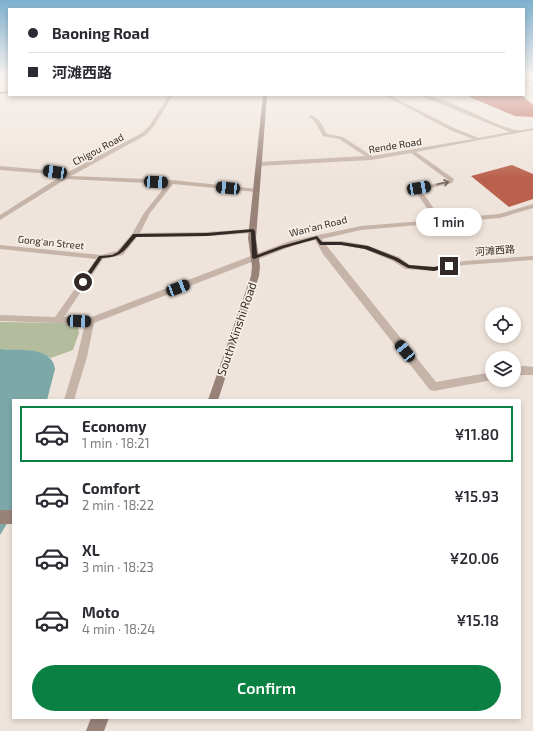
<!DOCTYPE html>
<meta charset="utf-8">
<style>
:root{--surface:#fff;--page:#f2f2f3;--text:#2b2b33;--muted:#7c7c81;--line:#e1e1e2;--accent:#0b8043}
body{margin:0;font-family:"Exo 2","Noto Sans SC",sans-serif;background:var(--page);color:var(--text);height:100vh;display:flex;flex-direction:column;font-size:15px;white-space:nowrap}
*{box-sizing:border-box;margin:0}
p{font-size:13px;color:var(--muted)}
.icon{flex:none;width:22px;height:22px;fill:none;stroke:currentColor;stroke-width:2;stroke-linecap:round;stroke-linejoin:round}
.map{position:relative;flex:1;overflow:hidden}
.side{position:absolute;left:12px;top:399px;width:509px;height:320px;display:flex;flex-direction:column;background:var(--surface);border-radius:0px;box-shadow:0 2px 6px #0003}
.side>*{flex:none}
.top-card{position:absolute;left:8px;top:8px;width:517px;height:88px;border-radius:0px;box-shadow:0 2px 6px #0003;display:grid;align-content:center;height:88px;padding:0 20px;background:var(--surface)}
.controls{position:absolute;left:485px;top:307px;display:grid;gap:8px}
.controls a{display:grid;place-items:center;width:36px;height:36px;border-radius:50%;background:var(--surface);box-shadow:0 2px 6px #0003;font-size:20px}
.end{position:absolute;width:18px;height:18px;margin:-9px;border:5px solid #332a27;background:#fff;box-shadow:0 0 0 2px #fff}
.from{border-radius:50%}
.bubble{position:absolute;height:28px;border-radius:14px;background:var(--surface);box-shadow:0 2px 6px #0003;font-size:13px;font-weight:600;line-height:28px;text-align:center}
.car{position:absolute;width:12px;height:24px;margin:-12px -6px;border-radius:5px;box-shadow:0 0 3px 1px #0007;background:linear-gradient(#222 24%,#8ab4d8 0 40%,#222 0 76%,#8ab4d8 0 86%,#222 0)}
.top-card b{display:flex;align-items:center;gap:14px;height:38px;font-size:15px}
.top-card b+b{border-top:1px solid var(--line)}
.top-card i{width:10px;height:10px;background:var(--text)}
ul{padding:7px 0 0;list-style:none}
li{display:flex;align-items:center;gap:12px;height:56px;margin:0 8px 6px;padding:0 12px;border:2px solid transparent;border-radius:0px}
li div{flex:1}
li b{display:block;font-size:15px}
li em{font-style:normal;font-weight:600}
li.active{border-color:var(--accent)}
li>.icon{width:36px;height:36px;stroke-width:1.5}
.button{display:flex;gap:8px;margin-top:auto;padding:8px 20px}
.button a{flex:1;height:46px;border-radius:24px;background:var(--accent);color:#fff;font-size:16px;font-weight:600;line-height:46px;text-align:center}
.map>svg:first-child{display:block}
.green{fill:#b3bc9c}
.water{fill:#7ca9a8}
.building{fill:#ba614d}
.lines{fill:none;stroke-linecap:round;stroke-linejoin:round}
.street{fill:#c6b4a8;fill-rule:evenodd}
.secondary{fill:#998379;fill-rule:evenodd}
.rail-casing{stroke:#332a27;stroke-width:1.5}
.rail{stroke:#f7eee6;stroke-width:1;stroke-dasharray:3.5;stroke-linecap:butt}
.oneway{stroke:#756861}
.route{fill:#332a27}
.labels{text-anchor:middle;stroke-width:3.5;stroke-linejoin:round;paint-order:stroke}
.far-street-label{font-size:10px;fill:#332a27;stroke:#f7eee6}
.street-label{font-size:12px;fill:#332a27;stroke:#f7eee6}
</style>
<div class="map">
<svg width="533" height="731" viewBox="0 0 533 731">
<rect width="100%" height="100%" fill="#efe4db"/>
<!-- green -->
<path class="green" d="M0,322L62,323L78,326L79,333L73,350L51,358C35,348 18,351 0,349Z"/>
<!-- water -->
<path class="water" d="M0,349C17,351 52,345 55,369L47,400H13V514L0,535Z"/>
<!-- building -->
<g class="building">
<path d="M465,95H522L533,105V117L515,116Z"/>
<path d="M512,165L533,174V199L509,207L471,176Z"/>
</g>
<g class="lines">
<!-- street -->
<g class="street">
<path d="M524,82L533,88V91L524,85Z"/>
<path d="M169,95H173L154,126L146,135L71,176L171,180L259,189L260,190L257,192L173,184L150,213L140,233L207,232L253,229L256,231L253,233L207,236L137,237L123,255L103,259L64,317L89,318L290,241L361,226L435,220L414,189L446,181L448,180L411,153L371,160L259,166L256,164L259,162L365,156L339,139L323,136L315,122L309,116L311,115L319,120L327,134L343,137L372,156L473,139L450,130L384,95H389L454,128L479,138L510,132L418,95C447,95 486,123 515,130C520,131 528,129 533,128V130L416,152L454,179L452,183L449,184L421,190L441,219L499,214L533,204V208L500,218L361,230L322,239L323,241H341L366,245L399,257L410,265L434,267L464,261L533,256V260L464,265L434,271L405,269L393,261L364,249L341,245H326L436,382L492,372V380L434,391L430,390L323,254L315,240L295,245L94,323L87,357L74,400H64L77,357L85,324L0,321V315L55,317L96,259L0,249V245L101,255L117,251L132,234L144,213L167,184L66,179L0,220V215L63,175L0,170V166L68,172L142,133L150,125Z"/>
<path d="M525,366L533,367V375H514V367Z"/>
</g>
<!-- secondary -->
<g class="secondary">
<path d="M9,91V93L0,94V92Z"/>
<path d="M263,95H267L256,238L260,266L259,276L218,400H208L251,276L252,266L248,238Z"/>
<rect x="0" y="510" width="13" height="14"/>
<path d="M91,718H109L104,731H86Z"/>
</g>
<!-- rail casing -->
<g class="rail-casing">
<path id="rail" d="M524,76L533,83"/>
</g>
<!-- rail -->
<use href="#rail" class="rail"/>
</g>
<!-- one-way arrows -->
<defs><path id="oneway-shaft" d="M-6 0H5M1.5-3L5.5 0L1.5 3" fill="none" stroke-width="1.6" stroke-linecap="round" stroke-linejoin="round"/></defs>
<use class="oneway" href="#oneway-shaft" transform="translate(443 183) rotate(-12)"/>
<!-- sky -->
<linearGradient id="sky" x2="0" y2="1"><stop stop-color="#7db0ce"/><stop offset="0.42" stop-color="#f8f3ef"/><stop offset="1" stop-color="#f8f3ef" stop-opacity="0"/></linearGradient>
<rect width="533" height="178" fill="url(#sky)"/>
<!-- route -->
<path class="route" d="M253,229L255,231L257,255L281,246L317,236L322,242H341L368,246L398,258L409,265L434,267L449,264L451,266L434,271L408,268L394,260L365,249L341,245H320L316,239L284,248L254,259L252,258L251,232L207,236L136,237C124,251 122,257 102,258L85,283L81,282L99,256L112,255L118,252L133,234L207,233Z"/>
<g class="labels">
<!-- far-street labels -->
<g class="far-street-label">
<text transform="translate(395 145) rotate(-9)" y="4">Rende Road</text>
<text transform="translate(98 149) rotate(-28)" y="4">Chigou Road</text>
<text transform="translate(318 226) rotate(-14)" y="4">Wan'an Road</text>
<text transform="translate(51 242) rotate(6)" y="4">Gong'an Street</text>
<text transform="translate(495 250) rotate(-4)" y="4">河滩西路</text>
</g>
<!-- street labels -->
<g class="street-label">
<text transform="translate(237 329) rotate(-71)" y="4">South Xinshi Road</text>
</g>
</g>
</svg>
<div class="controls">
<a><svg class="icon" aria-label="locate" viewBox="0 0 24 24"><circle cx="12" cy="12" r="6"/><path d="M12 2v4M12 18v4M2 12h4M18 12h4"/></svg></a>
<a><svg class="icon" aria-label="layers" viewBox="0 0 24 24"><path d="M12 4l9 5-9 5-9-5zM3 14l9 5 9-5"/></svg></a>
</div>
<i class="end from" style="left:83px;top:282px"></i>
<i class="end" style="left:449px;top:266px"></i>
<div class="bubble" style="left:416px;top:208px;width:66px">1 min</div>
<i class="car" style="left:55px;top:172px;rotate:278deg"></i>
<i class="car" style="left:156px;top:182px;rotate:93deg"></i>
<i class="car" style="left:228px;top:188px;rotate:275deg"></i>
<i class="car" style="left:419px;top:188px;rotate:80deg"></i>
<i class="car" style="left:178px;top:288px;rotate:69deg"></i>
<i class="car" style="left:79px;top:321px;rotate:92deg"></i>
<i class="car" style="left:405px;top:351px;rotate:321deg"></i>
<div class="top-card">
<b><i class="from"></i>Baoning Road</b>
<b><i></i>河滩西路</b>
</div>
<section class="side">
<ul>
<li class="active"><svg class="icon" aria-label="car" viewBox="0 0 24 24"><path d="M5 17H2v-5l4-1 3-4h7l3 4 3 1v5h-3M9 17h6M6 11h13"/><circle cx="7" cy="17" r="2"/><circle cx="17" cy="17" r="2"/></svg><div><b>Economy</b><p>1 min · 18:21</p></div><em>¥11.80</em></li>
<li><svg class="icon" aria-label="car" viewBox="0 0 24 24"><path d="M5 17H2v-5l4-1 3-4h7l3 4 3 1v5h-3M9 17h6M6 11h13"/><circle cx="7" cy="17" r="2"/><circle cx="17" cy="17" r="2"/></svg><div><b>Comfort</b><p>2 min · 18:22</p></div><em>¥15.93</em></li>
<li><svg class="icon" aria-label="car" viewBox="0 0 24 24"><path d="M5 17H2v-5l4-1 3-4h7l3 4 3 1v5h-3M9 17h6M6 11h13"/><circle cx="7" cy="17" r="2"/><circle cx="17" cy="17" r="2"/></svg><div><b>XL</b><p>3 min · 18:23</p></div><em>¥20.06</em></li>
<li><svg class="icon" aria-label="car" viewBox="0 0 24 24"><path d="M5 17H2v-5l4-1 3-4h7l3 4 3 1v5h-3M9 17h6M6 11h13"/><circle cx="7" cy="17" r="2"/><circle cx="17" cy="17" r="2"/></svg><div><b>Moto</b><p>4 min · 18:24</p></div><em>¥15.18</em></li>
</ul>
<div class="button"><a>Confirm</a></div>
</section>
</div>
